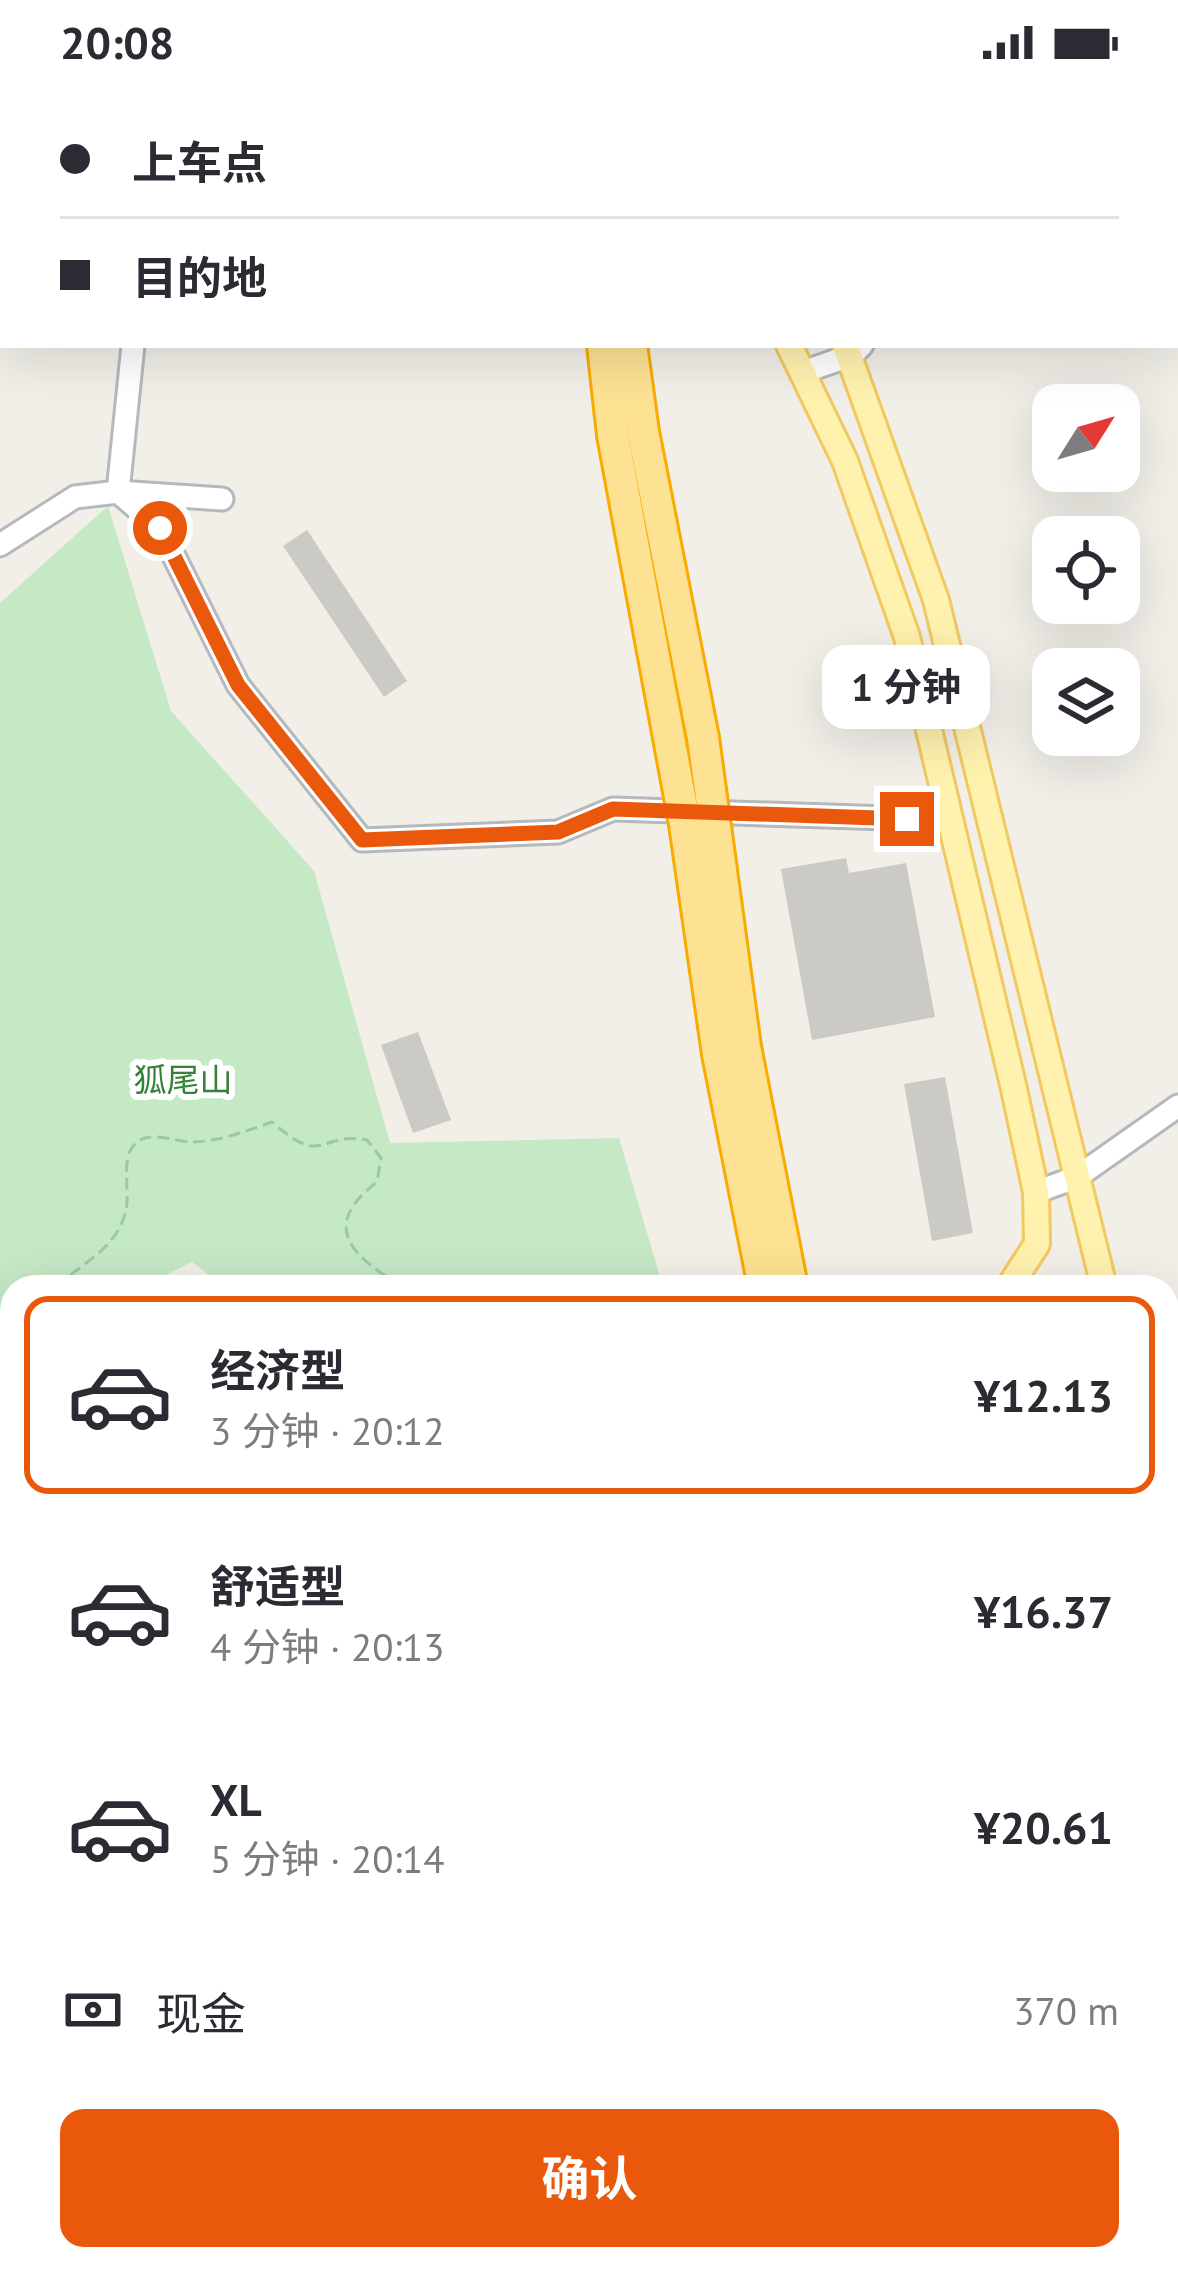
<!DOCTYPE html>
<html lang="zh">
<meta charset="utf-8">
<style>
:root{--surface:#fff;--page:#f2f2f3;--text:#2b2b33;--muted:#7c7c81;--line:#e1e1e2;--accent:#ea580c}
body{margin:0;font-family:"PT Sans","Noto Sans SC",sans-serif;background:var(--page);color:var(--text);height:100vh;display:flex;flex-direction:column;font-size:45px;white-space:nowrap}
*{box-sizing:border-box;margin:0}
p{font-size:39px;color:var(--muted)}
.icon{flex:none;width:66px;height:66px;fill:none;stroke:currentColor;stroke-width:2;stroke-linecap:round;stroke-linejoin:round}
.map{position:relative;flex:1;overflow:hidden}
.drawer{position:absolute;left:0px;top:1191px;width:1179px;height:996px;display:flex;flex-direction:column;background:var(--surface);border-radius:36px 36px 0 0;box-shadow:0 12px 48px #0002}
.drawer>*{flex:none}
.hud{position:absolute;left:0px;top:0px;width:1179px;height:264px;box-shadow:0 12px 48px #0002;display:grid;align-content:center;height:264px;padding:0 60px;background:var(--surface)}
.needle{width:78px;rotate:53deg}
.controls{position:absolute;left:1032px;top:300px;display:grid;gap:24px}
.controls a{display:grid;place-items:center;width:108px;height:108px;border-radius:24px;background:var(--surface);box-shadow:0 12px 48px #0002;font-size:60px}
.end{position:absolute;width:54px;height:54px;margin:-27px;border:15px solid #ea580c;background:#fff;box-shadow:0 0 0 6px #fff}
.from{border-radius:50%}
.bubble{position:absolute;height:84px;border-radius:24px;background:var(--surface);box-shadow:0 12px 48px #0002;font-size:39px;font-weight:700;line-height:84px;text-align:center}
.hud b{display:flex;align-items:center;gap:42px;height:114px;font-size:45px}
.hud b+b{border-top:3px solid var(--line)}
.hud i{width:30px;height:30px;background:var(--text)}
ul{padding:21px 0 0;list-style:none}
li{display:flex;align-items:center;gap:36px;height:198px;margin:0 24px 18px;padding:0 36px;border:6px solid transparent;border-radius:24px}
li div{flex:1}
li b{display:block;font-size:45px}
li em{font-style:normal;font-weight:700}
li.active{border-color:var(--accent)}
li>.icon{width:108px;height:108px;stroke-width:1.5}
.pay{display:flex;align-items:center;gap:30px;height:132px;padding:0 60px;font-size:45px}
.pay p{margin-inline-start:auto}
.button{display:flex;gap:24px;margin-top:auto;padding:24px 60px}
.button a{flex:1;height:138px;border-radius:24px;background:var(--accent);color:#fff;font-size:48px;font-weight:700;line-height:138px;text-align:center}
.status{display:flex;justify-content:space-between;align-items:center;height:84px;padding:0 60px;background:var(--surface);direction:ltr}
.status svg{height:33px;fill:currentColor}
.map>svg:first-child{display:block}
.green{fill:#c5e8c5}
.building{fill:#cccac5}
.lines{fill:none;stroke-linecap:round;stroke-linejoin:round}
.minor-casing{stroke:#b5b8bc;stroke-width:27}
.major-casing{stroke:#f2c960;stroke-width:30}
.highway-casing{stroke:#f9ab00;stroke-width:36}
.path{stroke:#9cc7a9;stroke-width:3;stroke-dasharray:12 6;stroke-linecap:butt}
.minor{stroke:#fff;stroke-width:21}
.major{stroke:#fff2af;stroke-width:24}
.highway{stroke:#fde293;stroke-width:30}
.highway-bridge-casing{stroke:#f9ab00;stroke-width:36;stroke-linecap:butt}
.path-bridge{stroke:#9cc7a9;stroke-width:3;stroke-dasharray:12 6;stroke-linecap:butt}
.highway-bridge{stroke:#fde293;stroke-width:30}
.route{stroke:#ea580c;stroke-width:15}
.labels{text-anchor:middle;stroke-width:12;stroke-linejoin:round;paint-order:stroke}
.park-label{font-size:33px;fill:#348238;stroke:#fff}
</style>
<div class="status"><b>20:08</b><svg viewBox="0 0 49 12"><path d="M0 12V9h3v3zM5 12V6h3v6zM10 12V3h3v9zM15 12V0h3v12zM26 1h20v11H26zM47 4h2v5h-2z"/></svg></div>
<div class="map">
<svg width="1178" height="2187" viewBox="0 0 1178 2187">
<rect width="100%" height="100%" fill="#f1efe8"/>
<!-- green -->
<g class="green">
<path d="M108,422L171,627L314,787L390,1059L619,1054L663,1203H225L192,1178L141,1203H12V1949L0,1956V519Z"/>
<path d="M1178,1238V1353L1167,1307V1245Z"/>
</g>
<!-- building -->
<g class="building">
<path d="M307,446L407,597L384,613L283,462Z"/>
<path d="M846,774L849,789L906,779L935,933L812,956L781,785Z"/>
<path d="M418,948L451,1036L413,1049L381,961Z"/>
<path d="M945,993L973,1149L932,1157L904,1000Z"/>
</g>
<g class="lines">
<!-- minor casing -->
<g class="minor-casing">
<g id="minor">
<path d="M1125,3L1128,0"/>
<path d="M133,261L118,408L160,444L238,601L362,756L558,748L613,725L949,736"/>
<path d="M806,287L852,271L862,261"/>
<path d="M0,461L75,413L118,408L222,415"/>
<path d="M1036,1108L1077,1093L1178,1022"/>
<path d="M1071,2187L1083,2175"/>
</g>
</g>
<!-- major casing -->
<g class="major-casing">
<g id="major">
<path d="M619,0L621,3"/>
<path d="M675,0L678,3"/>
<path d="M789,261L845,377L907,553L1014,1005L1036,1108L1037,1160L1009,1203"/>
<path d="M845,261L936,516L1104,1203"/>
<path d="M1167,1643L1178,1705"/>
<path d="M629,2187L640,2175"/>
<path d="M703,2187L715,2175"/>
</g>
</g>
<!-- highway casing -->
<g class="highway-casing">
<g id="highway">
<path d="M207,0V3"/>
<path d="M548,0V3"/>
<path d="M572,0V3"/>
<path d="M596,0V3"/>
<path d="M650,0L651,3"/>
<path d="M1017,3L1019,0"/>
<path d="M603,261L613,351"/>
<path d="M631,261L643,348"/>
<path d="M745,963L792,1203"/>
<path d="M718,970L764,1203"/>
<path d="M1167,1533L1178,1586"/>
<path d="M1167,1887L1178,1893"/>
<path d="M1167,2089L1178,2108"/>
<path d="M1167,2139L1178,2157"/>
<path d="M1106,2175L1108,2181"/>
<path d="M1154,2175L1163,2187"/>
<path d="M650,2187L662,2175"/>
<path d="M678,2187L690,2175"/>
</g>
</g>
<!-- path -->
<g class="path">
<path d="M57,1203C82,1178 114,1167 125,1130C132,1110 118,1073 137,1058C150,1047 175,1057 191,1058C219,1058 246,1047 272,1038C325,1085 318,1047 367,1056L381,1074L377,1098C318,1143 353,1173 403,1203"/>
<path d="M479,1203L485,1195L504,1203"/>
<path d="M0,1249L12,1267"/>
<path d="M0,1419L12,1426"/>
<path d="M1167,1447L1178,1440"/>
<path d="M0,1680L12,1669"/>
<path d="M0,1910L12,1906"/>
</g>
<!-- minor -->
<use href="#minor" class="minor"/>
<!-- major -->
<use href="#major" class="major"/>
<!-- highway -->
<use href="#highway" class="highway"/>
<!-- highway-bridge casing -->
<g class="highway-bridge-casing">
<g id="highway-bridge">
<path d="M643,348L703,654L745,963"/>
<path d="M613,351L685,740L718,970"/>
</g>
</g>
<!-- path-bridge -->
<path class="path-bridge" d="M0,1258L12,1246"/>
<!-- highway-bridge -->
<use href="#highway-bridge" class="highway-bridge"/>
</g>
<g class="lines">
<!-- route -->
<path class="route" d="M160,444L238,601L362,756L558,748L613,725L907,735"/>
</g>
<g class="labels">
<!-- park labels -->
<g class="park-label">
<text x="183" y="1008">狐尾山</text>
</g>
</g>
</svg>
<div class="controls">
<a><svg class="needle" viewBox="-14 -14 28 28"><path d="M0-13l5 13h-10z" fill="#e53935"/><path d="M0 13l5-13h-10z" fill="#7c7c81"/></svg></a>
<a><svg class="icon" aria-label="locate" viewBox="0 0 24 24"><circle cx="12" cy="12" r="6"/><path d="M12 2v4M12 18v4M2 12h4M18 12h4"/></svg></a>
<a><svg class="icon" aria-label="layers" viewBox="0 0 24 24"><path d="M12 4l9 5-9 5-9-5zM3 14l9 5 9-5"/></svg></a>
</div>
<i class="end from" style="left:160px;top:444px"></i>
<i class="end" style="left:907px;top:735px"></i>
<div class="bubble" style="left:822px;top:561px;width:168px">1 分钟</div>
<div class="hud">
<b><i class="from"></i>上车点</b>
<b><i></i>目的地</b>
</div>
<section class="drawer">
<ul>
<li class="active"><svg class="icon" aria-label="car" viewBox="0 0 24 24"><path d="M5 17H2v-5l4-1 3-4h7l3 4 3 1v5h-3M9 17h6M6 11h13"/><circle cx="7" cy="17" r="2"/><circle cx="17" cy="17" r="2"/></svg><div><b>经济型</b><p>3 分钟 · 20:12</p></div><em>¥12.13</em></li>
<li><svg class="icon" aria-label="car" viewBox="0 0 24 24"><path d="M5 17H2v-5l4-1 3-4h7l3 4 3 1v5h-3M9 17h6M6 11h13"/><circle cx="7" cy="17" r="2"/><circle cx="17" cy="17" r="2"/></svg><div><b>舒适型</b><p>4 分钟 · 20:13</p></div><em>¥16.37</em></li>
<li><svg class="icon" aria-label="car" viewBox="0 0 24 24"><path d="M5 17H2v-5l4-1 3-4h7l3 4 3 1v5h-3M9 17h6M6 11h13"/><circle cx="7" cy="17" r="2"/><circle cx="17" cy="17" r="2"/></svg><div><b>XL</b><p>5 分钟 · 20:14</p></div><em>¥20.61</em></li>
</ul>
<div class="pay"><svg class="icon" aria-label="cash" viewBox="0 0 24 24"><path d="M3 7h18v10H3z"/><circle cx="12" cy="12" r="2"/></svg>现金<p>370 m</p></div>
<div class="button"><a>确认</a></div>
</section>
</div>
